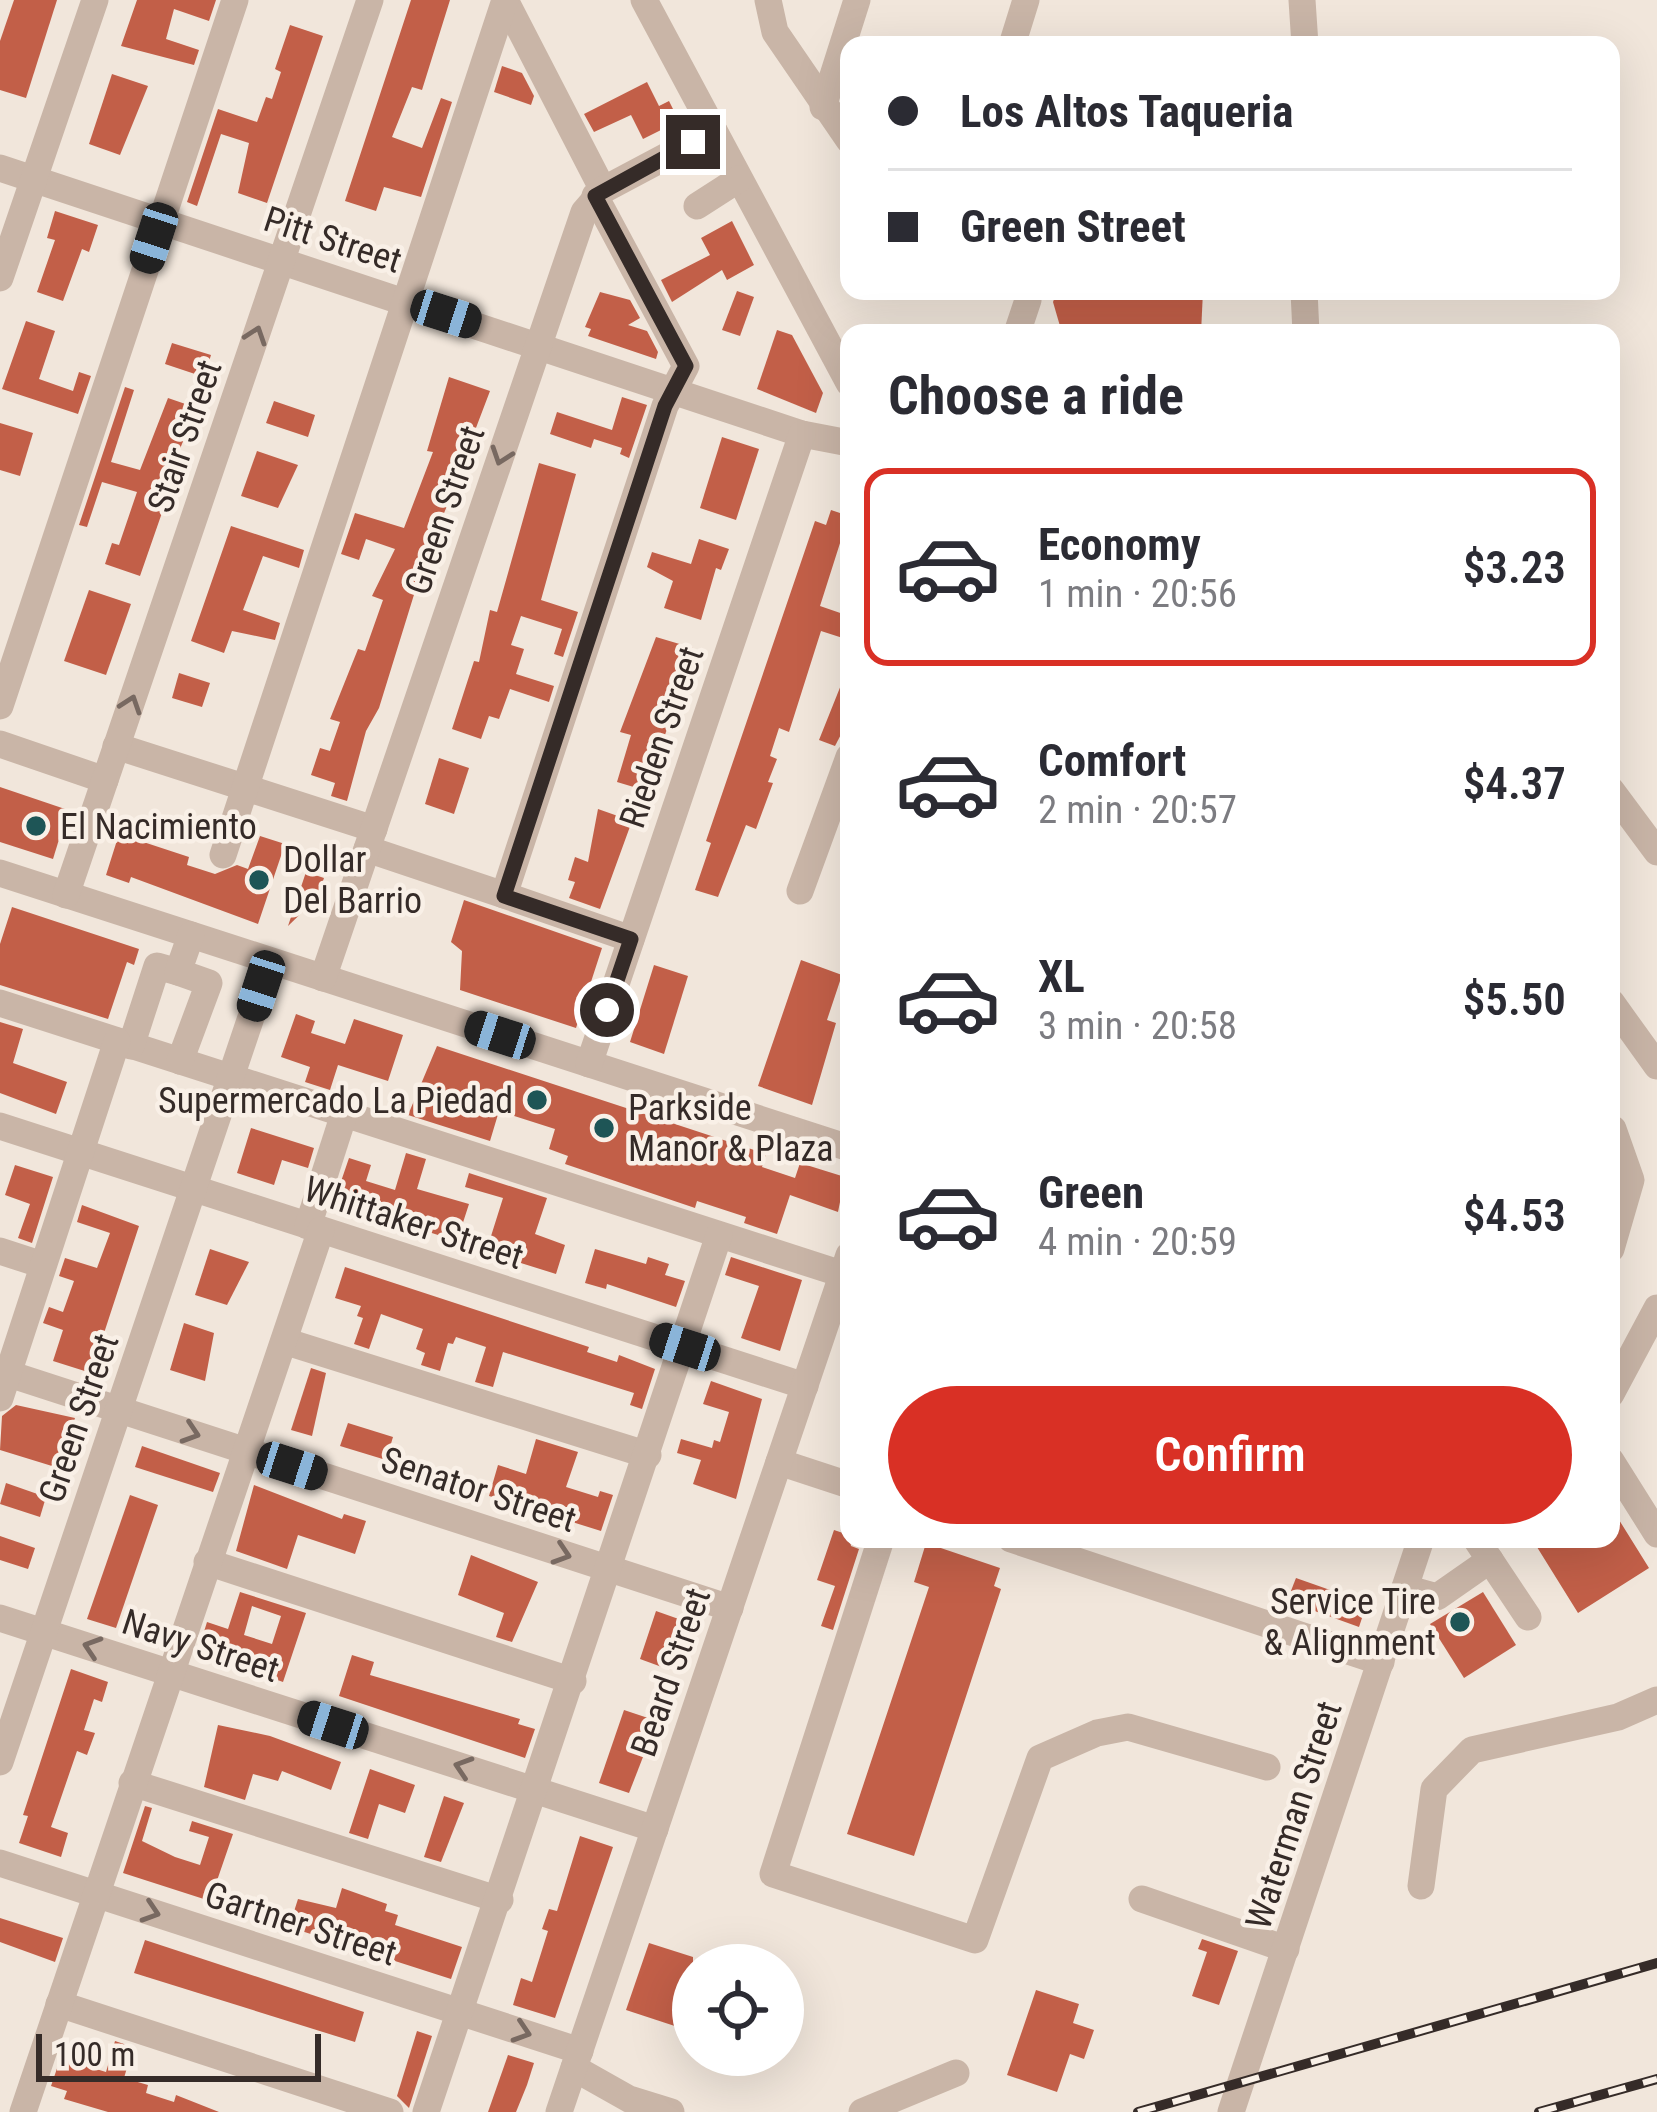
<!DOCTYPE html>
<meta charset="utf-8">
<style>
:root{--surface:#fff;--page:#f7f7f7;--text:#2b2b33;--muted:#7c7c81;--line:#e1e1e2;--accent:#d93025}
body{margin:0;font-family:"Roboto Condensed",sans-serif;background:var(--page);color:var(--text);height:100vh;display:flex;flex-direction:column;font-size:45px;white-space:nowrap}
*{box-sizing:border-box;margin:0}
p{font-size:39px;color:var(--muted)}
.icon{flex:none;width:66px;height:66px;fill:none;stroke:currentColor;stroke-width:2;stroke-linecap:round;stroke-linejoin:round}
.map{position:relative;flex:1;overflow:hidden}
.drawer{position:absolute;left:840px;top:324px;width:780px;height:1224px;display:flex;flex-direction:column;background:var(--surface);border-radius:24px;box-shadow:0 12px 48px #0002}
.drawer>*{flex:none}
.hud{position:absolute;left:840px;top:36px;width:780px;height:264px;border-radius:24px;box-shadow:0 12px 48px #0002;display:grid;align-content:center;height:264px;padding:0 48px;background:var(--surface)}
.buttons{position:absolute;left:672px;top:1944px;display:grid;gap:24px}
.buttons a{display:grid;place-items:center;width:132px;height:132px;border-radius:50%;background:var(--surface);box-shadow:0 12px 48px #0002;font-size:60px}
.scale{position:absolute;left:36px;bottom:30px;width:285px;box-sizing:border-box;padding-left:12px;border:6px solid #352b28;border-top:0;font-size:33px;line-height:42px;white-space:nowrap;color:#352b28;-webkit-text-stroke:9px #f9f0e7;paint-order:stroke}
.end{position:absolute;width:54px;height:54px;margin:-27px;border:15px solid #352b28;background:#fff;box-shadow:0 0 0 6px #fff}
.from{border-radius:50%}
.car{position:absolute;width:36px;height:72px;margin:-36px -18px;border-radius:15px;box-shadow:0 0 9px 3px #0007;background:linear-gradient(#222 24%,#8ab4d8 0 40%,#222 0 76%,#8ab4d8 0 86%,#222 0)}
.hud b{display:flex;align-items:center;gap:42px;height:114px;font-size:45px}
.hud b+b{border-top:3px solid var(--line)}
.hud i{width:30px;height:30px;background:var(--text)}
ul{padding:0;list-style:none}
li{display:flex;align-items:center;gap:36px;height:198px;margin:0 24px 18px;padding:0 24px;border:6px solid transparent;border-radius:24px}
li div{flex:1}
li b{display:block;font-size:45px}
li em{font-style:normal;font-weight:600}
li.active{border-color:var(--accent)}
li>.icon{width:108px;height:108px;stroke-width:1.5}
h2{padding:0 48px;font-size:54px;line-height:144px}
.action{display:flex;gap:24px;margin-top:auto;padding:24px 48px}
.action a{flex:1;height:138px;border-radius:72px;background:var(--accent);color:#fff;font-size:48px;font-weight:600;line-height:138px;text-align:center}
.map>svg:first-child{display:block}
.building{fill:#c25f48;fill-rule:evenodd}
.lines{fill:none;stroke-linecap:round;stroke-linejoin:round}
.minor{stroke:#c9b5a7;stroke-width:27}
.rail-casing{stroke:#352b28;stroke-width:10}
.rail{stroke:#f9f0e7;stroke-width:6;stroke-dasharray:18;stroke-linecap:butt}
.oneway{stroke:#786961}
.route{stroke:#352b28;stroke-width:15}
.poi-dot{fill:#1e5556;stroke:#f9f0e7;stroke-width:4.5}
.labels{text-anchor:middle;stroke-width:9;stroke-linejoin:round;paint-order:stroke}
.street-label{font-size:36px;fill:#352b28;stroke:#f9f0e7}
.poi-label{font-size:36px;fill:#352b28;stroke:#f9f0e7;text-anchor:start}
</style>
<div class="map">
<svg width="1657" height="2112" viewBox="0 0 1657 2112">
<rect width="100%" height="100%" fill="#f1e6db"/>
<!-- building -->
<g class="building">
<path d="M14,0H57L26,98L0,90V41Z"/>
<path d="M137,0H216L209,21L174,9L166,39L199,50L194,65L121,46Z"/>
<path d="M411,0H450L422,90L412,87L392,137L422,148L441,98L452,102L421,197L384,187L376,211L345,201Z"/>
<path d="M290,25L323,36L267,203L238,193L249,143L221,134L197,206L187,202L218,109L257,122L266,97L272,99L281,72L275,69Z"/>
<path d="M502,66L522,73L534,96L531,105L494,92Z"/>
<path d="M112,74L148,86L120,155L89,144Z"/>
<path d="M647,82L659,106L669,101L679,121L643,139L631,115L594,132L584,114Z"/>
<path d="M55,211L98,225L89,252L82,249L63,301L37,292L55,240L47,238Z"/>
<path d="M732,221L754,265L727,280L722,270L672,302L661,280L710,255L701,238Z"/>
<path d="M335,229L368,241L361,261L328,250Z"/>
<path d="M737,291L754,297L740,336L722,330Z"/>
<path d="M1057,291H1203L1201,333H1062L1053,302Z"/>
<path d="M600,292L630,300L640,318L628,325L647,331L658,352L656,359L588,336L591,329L585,327Z"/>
<path d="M26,321L55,331L39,379L73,391L79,372L91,376L78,414L2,389Z"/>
<path d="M777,330L792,335L823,393L816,413L757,389Z"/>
<path d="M172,343L211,355L204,377L165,364Z"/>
<path d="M449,377L490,391L463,462L458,460L450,487L454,489L425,559L379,708L366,731L347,801L331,796L335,783L311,775L320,748L330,751L340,722L330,719L358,649L365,651L383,600L372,596L395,549L366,539L359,560L341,554L355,513L404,528L433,452L427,451Z"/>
<path d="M125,387L134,390L111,462L140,470L168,398L197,408L169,475L160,505L164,507L140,576L105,564L112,543L119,545L137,492L102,482L87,527L79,525Z"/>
<path d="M622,397L647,405L629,458L620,454L622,448L594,439L591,448L550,434L557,412L612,430Z"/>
<path d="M274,401L315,415L308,437L266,423Z"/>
<path d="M0,423L33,433L20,476L0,470Z"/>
<path d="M722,437L759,449L736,520L700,508Z"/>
<path d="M257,451L298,465L278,508L241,496Z"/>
<path d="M539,463L576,474L541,600L578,612L563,657L554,654L562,629L521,616L511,645L524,649L516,674L554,686L549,702L510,689L499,719L489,716L481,739L452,729L474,661L479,662L490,610L497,612Z"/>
<path d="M831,510L849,516V542L841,540L820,606L849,616V640L821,631L789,732L779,728L770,756L777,759L768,782L773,783L756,829L746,825L718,897L695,890L711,843L706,841L815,521L826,525Z"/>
<path d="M231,526L304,550L299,568L263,556L243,610L280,623L275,640L232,631L224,653L191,641Z"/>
<path d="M699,539L729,549L721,570L716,568L701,620L664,608L673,581L647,567L652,552L691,564Z"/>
<path d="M89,590L131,604L106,675L64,661Z"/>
<path d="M656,637L693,648L647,791L617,782L631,735L620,732Z"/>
<path d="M849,665V719L835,746L819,740Z"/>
<path d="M179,673L210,683L202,707L172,698Z"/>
<path d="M439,758L469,768L454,814L425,804Z"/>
<path d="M0,787L68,810L53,859L0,842Z"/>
<path d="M598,809L632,821L600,909L569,898L575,882L568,880L575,857L588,862Z"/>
<path d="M119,834L189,857L187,865L215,874L237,865L248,869L260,836L285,844L258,924L131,877L129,883L106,875Z"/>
<path d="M306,872L324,878L317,898L288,926Z"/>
<path d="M464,900L602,948L576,1028L460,990L462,951L451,942Z"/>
<path d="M12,907L139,949L134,965L127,962L108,1019L0,985V944Z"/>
<path d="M801,960L842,975L827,1020L836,1023L812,1105L758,1086Z"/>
<path d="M654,965L688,976L664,1054L630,1042Z"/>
<path d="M296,1014L315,1021L311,1033L345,1044L354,1019L403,1035L388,1081L338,1065L330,1090L305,1082L310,1067L281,1057Z"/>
<path d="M0,1022L23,1029L13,1063L67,1082L56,1114L0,1093Z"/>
<path d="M437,1046L766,1154L762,1167L795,1178L800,1163L845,1177L838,1212L790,1195L777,1234L744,1223L746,1217L697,1201L695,1208L565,1164L568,1156L549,1149L555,1129L499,1111L490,1141L408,1115Z"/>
<path d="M251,1128L314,1148L308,1168L282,1160L274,1185L237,1173Z"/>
<path d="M406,1153L426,1159L417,1189L469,1204L457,1241L334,1202L349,1158L371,1165L366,1181L395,1190Z"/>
<path d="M15,1165L53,1177L32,1243L18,1238L30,1204L5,1195Z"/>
<path d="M469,1173L547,1198L535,1234L565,1245L556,1274L486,1252L503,1198L465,1187Z"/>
<path d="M82,1205L139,1226L91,1373L53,1361L63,1330L43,1323L49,1307L63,1312L74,1281L59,1276L65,1258L97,1268L110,1233L77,1222Z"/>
<path d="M210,1249L249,1262L227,1305L195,1295Z"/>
<path d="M595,1249L646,1264L648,1257L669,1264L665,1275L685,1281L676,1307L607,1284L606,1289L585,1283Z"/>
<path d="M731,1257L802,1280L780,1351L741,1338L759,1286L725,1275Z"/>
<path d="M345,1267L589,1347L587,1352L617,1362L619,1355L655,1369L642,1409L630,1405L634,1393L503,1352L493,1387L475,1382L486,1347L456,1337L453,1344L448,1343L440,1371L421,1365L425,1353L416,1349L423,1329L381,1314L369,1349L354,1344L363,1318L357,1316L361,1306L335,1298Z"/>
<path d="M184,1323L214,1333L205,1381L170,1370Z"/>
<path d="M311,1368L326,1373L312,1436L291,1430Z"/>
<path d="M711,1381L762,1399L736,1499L693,1484L701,1460L677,1453L681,1439L712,1448L714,1440L720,1442L729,1412L703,1404Z"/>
<path d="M16,1405L75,1418L65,1447L72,1449L65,1470L0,1450L2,1416Z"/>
<path d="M348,1423L393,1437L386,1460L340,1446Z"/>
<path d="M536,1439L578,1452L566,1487L598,1497L600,1491L613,1495L601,1531L489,1496L498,1465L526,1474Z"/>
<path d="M142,1446L220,1473L213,1492L135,1467Z"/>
<path d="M6,1483L46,1497L40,1517L0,1504Z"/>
<path d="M254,1485L342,1519L344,1514L366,1521L355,1554L298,1535L287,1569L236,1551Z"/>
<path d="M130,1495L158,1505L116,1628L87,1619Z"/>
<path d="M1611,1507L1649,1568L1578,1613L1532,1539H1611Z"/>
<path d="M834,1530L849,1535L851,1546L859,1549L833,1630L821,1626L835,1586L817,1580Z"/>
<path d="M0,1536L35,1548L28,1569L0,1560Z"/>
<path d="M926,1543L1000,1568L994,1586L1001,1589L914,1856L847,1834L929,1587L914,1582Z"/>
<path d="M471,1555L538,1582L512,1642L496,1637L504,1613L458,1595Z"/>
<path d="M1296,1578L1367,1603L1359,1627L1287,1601Z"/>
<path d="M240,1592L306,1613L283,1682L198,1651L207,1622L228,1629ZM252,1606L281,1616L272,1644L244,1635Z"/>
<path d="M1483,1592L1516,1645L1464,1678L1430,1624Z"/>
<path d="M656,1611L690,1623L670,1670L640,1659Z"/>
<path d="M352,1655L374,1662L370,1675L520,1719L518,1724L535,1729L525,1758L339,1696Z"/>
<path d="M71,1669L108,1682L102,1702L94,1699L84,1730L95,1733L87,1755L77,1751L51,1827L68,1833L61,1857L19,1843L28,1816L23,1815Z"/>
<path d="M624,1710L657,1721L629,1793L599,1783Z"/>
<path d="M218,1725L270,1736L341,1762L331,1790L282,1771L278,1781L253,1774L245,1800L204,1787Z"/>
<path d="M370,1769L415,1785L405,1813L379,1804L368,1839L349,1833Z"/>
<path d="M444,1796L464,1803L441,1862L424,1857Z"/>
<path d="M145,1806L152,1808L142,1841L175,1857L200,1865L209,1837L189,1831L192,1821L233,1834L210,1901L123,1873Z"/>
<path d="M580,1836L613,1847L555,2018L513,2005L521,1978L532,1982L548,1931L542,1929L549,1909L557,1911Z"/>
<path d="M342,1888L387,1904L385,1911L398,1915L395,1925L462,1947L451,1979L289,1927L298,1899L336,1908Z"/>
<path d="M0,1918L63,1938L55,1962L0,1942Z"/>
<path d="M1202,1939L1238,1951L1219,2005L1192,1996L1207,1952L1198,1949Z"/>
<path d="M145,1940L364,2012L355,2042L134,1973Z"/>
<path d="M649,1943L693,1957V2032L626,2010Z"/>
<path d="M1036,1990L1079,2004L1073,2023L1094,2030L1084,2059L1070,2054L1057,2092L1007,2075Z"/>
<path d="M417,2031L432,2036L409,2108L397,2096Z"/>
<path d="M115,2041L133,2047L124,2078L148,2085L146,2093L174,2102L176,2095L219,2112H108L64,2099L67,2091L51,2086L63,2051L75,2055L73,2062L106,2072Z"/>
<path d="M508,2055L534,2063L527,2085L516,2112H488Z"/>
</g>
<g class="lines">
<!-- minor -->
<g class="minor">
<path d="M505,0L603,190"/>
<path d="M644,0L849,383"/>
<path d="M768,0L775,32L849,140"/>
<path d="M1302,0L1305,45"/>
<path d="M1012,45L1026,0"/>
<path d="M823,107L857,0"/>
<path d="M0,168L802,434L849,443"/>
<path d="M595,196L686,366L665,406L504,895L631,939"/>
<path d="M697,206L739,179"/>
<path d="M0,278L95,0"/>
<path d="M1304,291L1306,333"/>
<path d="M1017,333L1028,300"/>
<path d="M0,706L235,0"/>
<path d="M0,744L105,780"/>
<path d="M116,746L374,829"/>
<path d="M1611,790L1657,852"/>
<path d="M367,849L504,895"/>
<path d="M223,855L505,0"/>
<path d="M0,873L849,1148"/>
<path d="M800,891L849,757"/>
<path d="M66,895L370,0"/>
<path d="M323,978L584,212L603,190L714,131"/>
<path d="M1611,1002L1657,1066"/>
<path d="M0,1003L842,1274"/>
<path d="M131,1046L157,966L178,972"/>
<path d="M180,1061L209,983L178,972L191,935"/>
<path d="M589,1064L802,434"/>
<path d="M0,1126L805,1386"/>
<path d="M308,1226L344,1114"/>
<path d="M1611,1249L1631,1180L1613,1129"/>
<path d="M0,1251L43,1265"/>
<path d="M284,1341L648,1455"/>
<path d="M0,1371L730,1608"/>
<path d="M1611,1394L1657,1308"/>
<path d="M0,1398L117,1041"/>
<path d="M1611,1461L1657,1534"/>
<path d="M779,1462L849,1485"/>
<path d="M881,1539L773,1874L975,1940L1040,1758L1097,1733L1128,1727L1267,1767"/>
<path d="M1011,1539L1381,1662"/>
<path d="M1476,1539L1528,1617"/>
<path d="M207,1562L573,1681"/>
<path d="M1405,1588L1437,1597L1490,1560"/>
<path d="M0,1618L655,1829"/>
<path d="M0,1762L270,961"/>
<path d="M132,1783L500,1900"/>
<path d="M0,1863L580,2051"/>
<path d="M1421,1886L1434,1789L1472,1750L1618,1717L1657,1700"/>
<path d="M1142,1899L1286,1949"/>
<path d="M59,2004L390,2112"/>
<path d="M574,2068L629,2099L671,2112"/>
<path d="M23,2112L321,1230"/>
<path d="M426,2112L719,1235"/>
<path d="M559,2112L849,1255"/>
<path d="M862,2112L956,2073"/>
<path d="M1231,2112L1421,1539"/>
</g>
<!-- rail casing -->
<g class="rail-casing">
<g id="rail">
<path d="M1138,2112L1657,1963"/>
<path d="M1539,2112L1657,2079"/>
</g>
</g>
<!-- rail -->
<use href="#rail" class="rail"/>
</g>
<!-- one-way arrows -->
<defs><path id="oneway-chevron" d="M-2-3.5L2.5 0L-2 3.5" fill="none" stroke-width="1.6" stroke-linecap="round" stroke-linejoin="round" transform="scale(3)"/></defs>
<g class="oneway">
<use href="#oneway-chevron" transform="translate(256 335) rotate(-71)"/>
<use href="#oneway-chevron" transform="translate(501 456) rotate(109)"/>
<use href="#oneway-chevron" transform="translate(131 704) rotate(-71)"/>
<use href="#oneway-chevron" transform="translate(191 1433) rotate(18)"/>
<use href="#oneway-chevron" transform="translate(562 1554) rotate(18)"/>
<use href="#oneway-chevron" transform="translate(92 1647) rotate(-162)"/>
<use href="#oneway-chevron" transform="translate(463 1767) rotate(-162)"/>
<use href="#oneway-chevron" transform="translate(151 1912) rotate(18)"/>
<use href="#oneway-chevron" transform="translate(522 2032) rotate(18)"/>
</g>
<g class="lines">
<!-- route -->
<path class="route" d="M607,1010L631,939L504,896L665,406L686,366L595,196L693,142"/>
</g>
<!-- markers -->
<g class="poi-dot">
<circle cx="36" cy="826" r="12"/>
<circle cx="259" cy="880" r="12"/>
<circle cx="537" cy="1100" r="12"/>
<circle cx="604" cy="1128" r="12"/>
<circle cx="1460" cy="1622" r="12"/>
</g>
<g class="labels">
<!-- street labels -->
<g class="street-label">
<text transform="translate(333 239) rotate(18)" y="13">Pitt Street</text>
<text transform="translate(184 436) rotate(-71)" y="13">Stair Street</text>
<text transform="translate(444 510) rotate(-71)" y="13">Green Street</text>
<text transform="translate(661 737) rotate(-71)" y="13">Rieden Street</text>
<text transform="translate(414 1222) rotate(18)" y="13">Whittaker Street</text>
<text transform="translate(78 1418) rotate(-71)" y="13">Green Street</text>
<text transform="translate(479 1489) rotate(18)" y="13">Senator Street</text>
<text transform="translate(201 1645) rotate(18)" y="13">Navy Street</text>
<text transform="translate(670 1672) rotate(-71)" y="13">Beard Street</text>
<text transform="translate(1293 1815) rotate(-72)" y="13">Waterman Street</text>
<text transform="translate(301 1923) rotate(18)" y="13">Gartner Street</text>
</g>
<!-- poi labels -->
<g class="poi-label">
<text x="60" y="839">El Nacimiento</text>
<text x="283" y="872">Dollar<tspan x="283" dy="41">Del Barrio</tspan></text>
<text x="513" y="1113" text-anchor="end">Supermercado La Piedad</text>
<text x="628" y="1120">Parkside<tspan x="628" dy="41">Manor &amp; Plaza</tspan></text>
<text x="1436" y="1614" text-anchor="end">Service Tire<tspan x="1436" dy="41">&amp; Alignment</tspan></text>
</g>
</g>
</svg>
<div class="buttons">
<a><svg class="icon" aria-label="locate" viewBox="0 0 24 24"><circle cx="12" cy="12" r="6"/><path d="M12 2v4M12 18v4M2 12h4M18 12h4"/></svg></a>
</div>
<div class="scale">100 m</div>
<i class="end from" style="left:607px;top:1010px"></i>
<i class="end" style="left:693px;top:142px"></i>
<i class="car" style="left:154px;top:238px;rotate:198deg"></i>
<i class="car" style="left:446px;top:314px;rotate:108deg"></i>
<i class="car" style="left:261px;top:986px;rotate:198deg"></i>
<i class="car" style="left:500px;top:1035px;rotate:288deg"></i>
<i class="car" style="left:685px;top:1347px;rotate:288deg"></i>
<i class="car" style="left:292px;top:1466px;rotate:108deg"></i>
<i class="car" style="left:333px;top:1725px;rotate:288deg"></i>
<div class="hud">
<b><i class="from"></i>Los Altos Taqueria</b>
<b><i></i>Green Street</b>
</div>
<section class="drawer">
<h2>Choose a ride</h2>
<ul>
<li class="active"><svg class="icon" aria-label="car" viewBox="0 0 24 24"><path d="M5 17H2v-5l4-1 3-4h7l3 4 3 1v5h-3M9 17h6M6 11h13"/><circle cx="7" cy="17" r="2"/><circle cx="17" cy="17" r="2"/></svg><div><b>Economy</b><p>1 min · 20:56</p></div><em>$3.23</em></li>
<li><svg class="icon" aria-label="car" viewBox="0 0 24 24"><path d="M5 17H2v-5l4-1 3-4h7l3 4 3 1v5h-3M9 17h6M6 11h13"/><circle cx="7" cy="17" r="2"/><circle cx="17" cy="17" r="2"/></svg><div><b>Comfort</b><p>2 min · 20:57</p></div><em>$4.37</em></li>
<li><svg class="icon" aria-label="car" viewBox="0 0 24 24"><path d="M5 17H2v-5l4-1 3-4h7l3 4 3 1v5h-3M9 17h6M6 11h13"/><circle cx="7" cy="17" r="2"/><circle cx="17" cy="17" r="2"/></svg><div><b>XL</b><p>3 min · 20:58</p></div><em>$5.50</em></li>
<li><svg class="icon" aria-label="car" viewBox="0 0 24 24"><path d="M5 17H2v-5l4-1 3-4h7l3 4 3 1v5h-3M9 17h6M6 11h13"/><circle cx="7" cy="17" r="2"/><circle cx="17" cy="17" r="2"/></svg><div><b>Green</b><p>4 min · 20:59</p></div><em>$4.53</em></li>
</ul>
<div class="action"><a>Confirm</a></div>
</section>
</div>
